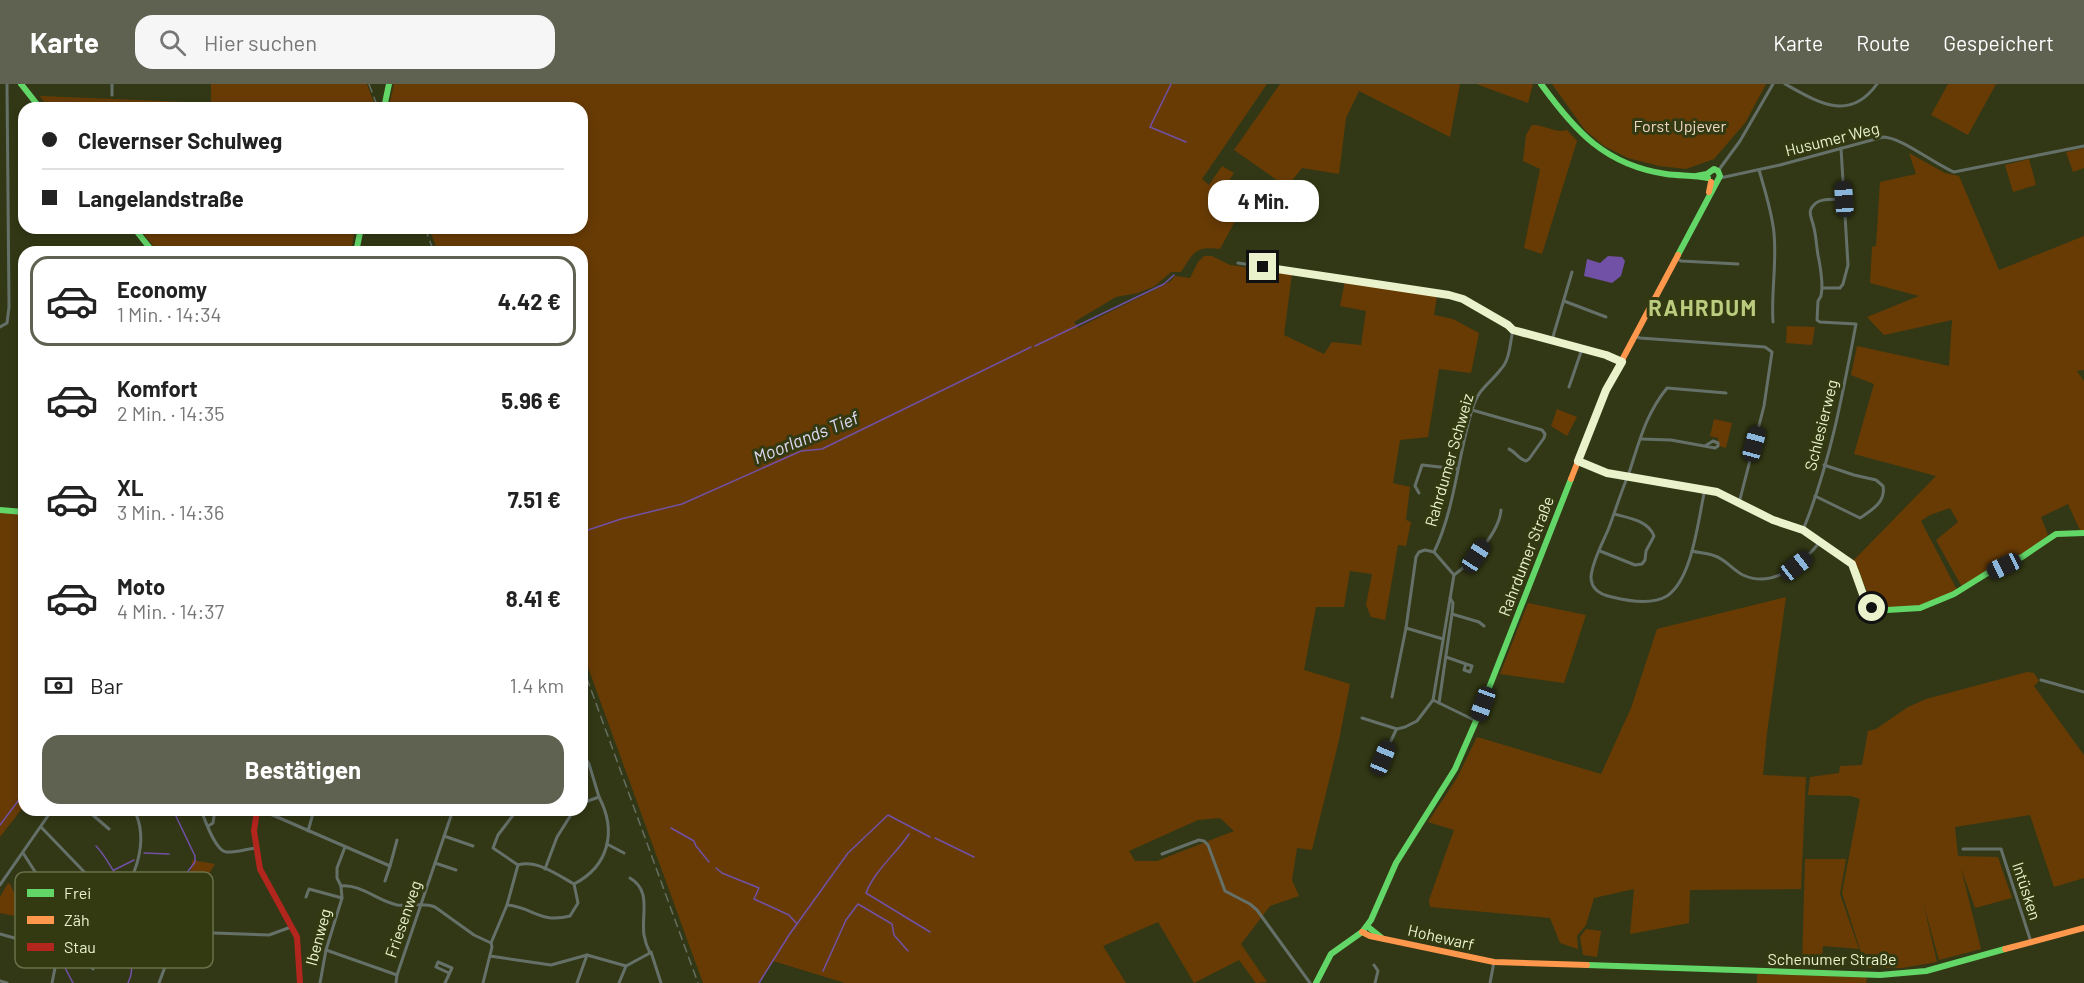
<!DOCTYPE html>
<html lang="de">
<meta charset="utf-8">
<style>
:root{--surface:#fff;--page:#f6f6f6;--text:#222;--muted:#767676;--line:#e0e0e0;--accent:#5f6251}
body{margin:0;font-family:Barlow,sans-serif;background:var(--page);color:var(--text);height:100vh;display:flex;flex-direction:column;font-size:22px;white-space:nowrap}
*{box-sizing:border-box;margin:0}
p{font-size:20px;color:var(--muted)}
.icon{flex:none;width:33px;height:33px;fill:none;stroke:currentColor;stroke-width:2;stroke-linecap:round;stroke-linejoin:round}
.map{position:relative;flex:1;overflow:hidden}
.drawer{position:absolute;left:18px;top:162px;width:570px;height:570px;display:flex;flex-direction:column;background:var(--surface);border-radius:18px;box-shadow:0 3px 9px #0003}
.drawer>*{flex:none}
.guide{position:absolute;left:18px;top:18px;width:570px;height:132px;border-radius:18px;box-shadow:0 3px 9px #0003;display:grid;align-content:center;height:132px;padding:0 24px;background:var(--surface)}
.end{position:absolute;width:27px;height:27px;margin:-14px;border:8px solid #e9f2cb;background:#111;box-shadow:0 0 0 3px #111}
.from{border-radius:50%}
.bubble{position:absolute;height:42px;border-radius:18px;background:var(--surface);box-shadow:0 3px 9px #0003;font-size:20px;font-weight:700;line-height:42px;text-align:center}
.car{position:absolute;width:18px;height:36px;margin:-18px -9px;border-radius:8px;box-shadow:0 0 4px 2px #0007;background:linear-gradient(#222 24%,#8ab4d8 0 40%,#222 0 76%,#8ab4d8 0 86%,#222 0)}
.guide b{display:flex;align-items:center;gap:21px;height:57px;font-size:22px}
.guide b+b{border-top:2px solid var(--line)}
.guide i{width:15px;height:15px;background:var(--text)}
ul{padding:10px 0 0;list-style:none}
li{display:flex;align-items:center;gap:18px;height:90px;margin:0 12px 9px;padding:0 12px;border:3px solid transparent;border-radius:18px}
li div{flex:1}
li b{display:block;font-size:22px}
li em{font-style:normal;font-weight:700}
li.selected{border-color:var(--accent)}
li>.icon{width:54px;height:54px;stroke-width:1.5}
.pay{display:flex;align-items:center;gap:15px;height:66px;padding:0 24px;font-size:22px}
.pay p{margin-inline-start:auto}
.primary-button{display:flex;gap:12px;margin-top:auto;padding:12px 24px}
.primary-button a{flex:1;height:69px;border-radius:18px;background:var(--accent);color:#fff;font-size:24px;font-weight:700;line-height:69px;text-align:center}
header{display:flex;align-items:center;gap:36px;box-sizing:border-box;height:84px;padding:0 30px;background:var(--accent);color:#fff}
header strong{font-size:28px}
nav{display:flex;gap:33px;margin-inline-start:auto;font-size:21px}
.search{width:420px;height:54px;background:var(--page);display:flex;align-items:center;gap:15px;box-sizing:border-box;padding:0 21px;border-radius:18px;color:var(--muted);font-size:22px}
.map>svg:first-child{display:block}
.green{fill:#683b05;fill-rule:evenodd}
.water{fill:#7151a6}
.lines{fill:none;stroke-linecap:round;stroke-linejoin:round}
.stream{stroke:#7151a6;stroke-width:1.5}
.street{stroke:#657069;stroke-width:3}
.fast{stroke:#63d668;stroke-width:6}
.slow{stroke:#ff974d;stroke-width:6}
.jam{stroke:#b3261e;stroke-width:6}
.rail{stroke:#656e60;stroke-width:1.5;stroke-dasharray:9 4.5;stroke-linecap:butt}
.route{stroke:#e9f2cb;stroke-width:8}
.labels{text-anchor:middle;stroke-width:6;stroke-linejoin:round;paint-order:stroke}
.park-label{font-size:16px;fill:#eed6c5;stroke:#333a12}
.street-label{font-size:16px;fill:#e9f2cb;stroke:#333a12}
.water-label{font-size:18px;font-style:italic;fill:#e0d9f3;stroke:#333a12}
.district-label{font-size:22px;font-weight:bold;letter-spacing:1.5px;fill:#bccc7e;stroke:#333a12}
.key{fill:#333a12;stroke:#6a714a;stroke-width:1.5}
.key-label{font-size:16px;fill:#e9f2cb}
</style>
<header>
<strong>Karte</strong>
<div class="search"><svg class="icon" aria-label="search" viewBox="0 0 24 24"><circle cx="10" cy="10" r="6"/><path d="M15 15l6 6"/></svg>Hier suchen</div>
<nav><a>Karte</a><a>Route</a><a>Gespeichert</a></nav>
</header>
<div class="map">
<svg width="2084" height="899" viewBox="0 0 2084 899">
<rect width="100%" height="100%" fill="#323815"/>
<!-- green -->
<g class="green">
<path d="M211,0H367L376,24H48L40,12L211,19Z"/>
<path d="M394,0H1267L1202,95L1209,101L1222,82L1234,89L1230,95L1231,99L1246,109V117L1220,165C1195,162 1194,168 1181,188H1171L1155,202L1138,209L1116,213L1074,238L1078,244L1158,204L1171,197L1175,192L1190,194L1198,178L1204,172H1212L1230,181L1292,190L1284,251L1324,270L1332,258L1361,261L1366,227L1340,222L1345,197L1437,212L1434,231L1453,235L1479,249L1471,289L1439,285L1428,353L1400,356L1393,399L1410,403L1406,436L1411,438L1406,462L1398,461L1385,536L1371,533L1366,521L1372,490L1350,487L1344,523H1316L1304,586L1350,600L1339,656L1312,766L1297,764L1292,796L1299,812L1270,822L1241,860L1267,898L1256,899L1239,876L1194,899L1158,838L1103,862L1126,899H845L773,877L759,899H703L582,567V168H438L429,144H582V24H392L389,22ZM1220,734L1234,747L1157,777H1135L1129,767L1198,736Z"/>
<path d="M1280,0H1460L1450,53L1359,7L1346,34L1339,90L1302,84L1287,103L1234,66Z"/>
<path d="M1476,0H1533L1528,19Z"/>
<path d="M1552,0H1766L1745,39L1714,75L1686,85L1659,82L1628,74L1604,62L1585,46Z"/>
<path d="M1948,0H1996L1968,51L1931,31Z"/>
<path d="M1532,41C1544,40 1556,50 1567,46L1577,57L1542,170L1524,164L1540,85L1523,77L1526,51Z"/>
<path d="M2084,64V84L2073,88L2066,68Z"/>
<path d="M1909,69L1945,89L1959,92L1999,186L2084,152V286L2077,287L2084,297V446H2080L2068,420L2041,433L2048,451L2031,466L1962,503L1936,456L1958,438L1950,424L1930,431L1921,437L1957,506C1933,521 1899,531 1872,518L1853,477L1936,392L1854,370L1874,300L1851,291L1857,262L1949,282L1952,236L1884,251L1867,233L1919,212L1870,199L1872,163L1876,162L1880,98L1916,90Z"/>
<path d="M2029,75L2036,101L2013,108L2005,81Z"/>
<path d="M139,144H355L351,168H158Z"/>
<path d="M1787,242L1815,243L1812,261L1786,259Z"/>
<path d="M1557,325L1577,333L1567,352L1551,342Z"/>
<path d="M1714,335L1732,339L1726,364L1719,362L1718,354L1710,352Z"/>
<path d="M0,428L24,429V722L0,753Z"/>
<path d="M1786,513L1767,649L1763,691L1806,693L1801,805L1690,806L1689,839L1630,850L1634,805L1594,814L1586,841L1577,852L1578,865L1560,859L1550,834L1430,823L1429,816L1454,746L1428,738L1457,694L1477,653L1601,690L1631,624L1657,545Z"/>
<path d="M1528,519L1586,531L1564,599L1500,590Z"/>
<path d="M2027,588L2034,589L2039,597L2034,602L2084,671V794L2054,803L2030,731L1955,743L1958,772L1998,773L2012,814L1975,824L1961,784L1981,865L1939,876L1923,818L1937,878L1902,884H1866L1842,809L1860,715L1851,712L1808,711L1810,693L1839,689L1840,682L1862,681L1868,647L1876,645L1908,623L1926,615Z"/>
<path d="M1805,775H1846L1840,810L1859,865L1823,862L1821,882L1802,881Z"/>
<path d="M192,776L215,780L208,791L213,798L208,802L185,797L191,786Z"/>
<path d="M8,799L10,800L26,834L0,829V813Z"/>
<path d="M1586,845L1601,847L1597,873L1583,871L1580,853Z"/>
<path d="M1757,890L1867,893L1866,899H1757Z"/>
</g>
<!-- water -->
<path class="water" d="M1608,172L1622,173L1625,177L1621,192L1612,199L1584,192L1587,175L1600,179Z"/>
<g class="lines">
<!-- stream -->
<g class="stream">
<path d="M1171,0L1150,43L1186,58"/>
<path d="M1035,262L1164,200L1174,191"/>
<path d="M582,448L621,435L682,420L801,367L822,365L1031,263"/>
<path d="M0,741L24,709"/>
<path d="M671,744L694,757L696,762L709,778"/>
<path d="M909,750C896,770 875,786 866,809L930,848"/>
<path d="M935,754L974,773"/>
<path d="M144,769L169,770"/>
<path d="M716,784L722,789L759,804L754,815L789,831L797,840"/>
<path d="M114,786L134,776"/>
<path d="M70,837L120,801L121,797C111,786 107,773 96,762"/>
<path d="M65,841L49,853L73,899"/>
<path d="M823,887L846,836L858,820L892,840L894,851L908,867"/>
<path d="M128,899C137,882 126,874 127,857L136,847L149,839L195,778V772L173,726"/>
<path d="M759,899L789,851L848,769L888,731L930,753"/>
</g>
<!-- street -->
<g class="street">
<path d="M1785,0C1818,18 1849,39 1877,0"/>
<path d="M112,11V0"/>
<path d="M1759,86C1765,107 1772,128 1774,149C1777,179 1771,208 1773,238"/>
<path d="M1718,87L1740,57L1773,0"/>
<path d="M1720,94L1780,81L1883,53C1901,53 1934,80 1954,88L2084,62"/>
<path d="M1676,174L1681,177L1738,180"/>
<path d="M1238,179L1449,211L1463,215L1508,241L1513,246L1606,271L1622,278"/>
<path d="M1822,204C1822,193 1821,187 1819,176C1816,164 1817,154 1813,140C1811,133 1808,127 1813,122C1819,113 1834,116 1844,115"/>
<path d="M1564,217L1606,233"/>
<path d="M0,243L7,239L9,223L7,0"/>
<path d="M1635,252L1640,254L1765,263L1772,268L1764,322L1739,419"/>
<path d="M1552,256L1572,188"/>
<path d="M1569,303L1582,265"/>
<path d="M1472,326L1542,346L1545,350L1544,354L1529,375L1526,377C1518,375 1516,368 1509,365"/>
<path d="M1641,355L1671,356L1715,364L1718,362V359L1713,357L1705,362"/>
<path d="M1628,392C1639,359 1645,331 1667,304L1726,309"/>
<path d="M1627,394C1620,411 1615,428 1608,446C1602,460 1592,478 1591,493C1591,506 1602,511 1612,513C1628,517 1652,521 1667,512C1693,494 1698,435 1705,405"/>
<path d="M1419,409L1415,402L1422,381L1458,385"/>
<path d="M1815,412L1860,434C1872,426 1886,418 1883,402L1876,396L1854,391L1824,381"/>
<path d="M1803,446C1830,380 1843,309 1856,240L1820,238L1817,236L1818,217L1821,212L1822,204H1840L1843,200L1848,181L1841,64"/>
<path d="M1600,467L1635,481L1642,480L1645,476L1646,467L1654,452C1648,436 1628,434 1614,430"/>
<path d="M1692,467C1699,469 1708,469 1715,472C1725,475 1733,486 1743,491C1773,505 1802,480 1820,458"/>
<path d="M1434,468C1455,425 1458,371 1472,326C1479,303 1488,302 1501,285C1510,276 1510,258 1513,246"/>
<path d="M1454,491C1472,478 1499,449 1501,426"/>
<path d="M1452,530L1479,538L1484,542"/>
<path d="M1406,544L1443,555"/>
<path d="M1446,573L1466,580L1464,586L1470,588L1472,582L1466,580"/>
<path d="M2041,596L2084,608"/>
<path d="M1392,613L1406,544L1416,473L1419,468L1425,466L1434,468"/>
<path d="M1433,616L1476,637"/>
<path d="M1439,619L1452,530L1453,519L1450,514"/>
<path d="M1362,634L1397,645L1405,643L1417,637L1433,616L1454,491L1434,468"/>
<path d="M582,668L589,680L599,713"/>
<path d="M1383,674L1396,646"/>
<path d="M87,726L109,745"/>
<path d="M201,726C205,736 215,766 226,768C235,769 246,765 256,764"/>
<path d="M261,726L390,782L397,756"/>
<path d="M517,726L498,751L493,764L518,781"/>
<path d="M208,742L213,739L215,726"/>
<path d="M41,743L92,796"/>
<path d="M308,747L314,726"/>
<path d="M444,752L473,762"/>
<path d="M607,760L624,769"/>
<path d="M1963,765H2001L2031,858"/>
<path d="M23,769L74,848L81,856C92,846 104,838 112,827C133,800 151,758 134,726"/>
<path d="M1162,770L1199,756L1204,757L1208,761L1225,807L1250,820L1257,826L1310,899"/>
<path d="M435,779L456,786"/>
<path d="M518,781C536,775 558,791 574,800C609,782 617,747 599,713L582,719"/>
<path d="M545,785L557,753L574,726"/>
<path d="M385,797L390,782"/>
<path d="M0,801L52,726"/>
<path d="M341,802C361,800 378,817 397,821C409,823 423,818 435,823L474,851L491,859"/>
<path d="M306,813L309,805L342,814"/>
<path d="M507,821C532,823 540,840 570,832L578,819L574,800"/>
<path d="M194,849L195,806"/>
<path d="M0,850L25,857"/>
<path d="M81,856L90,869L86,874L93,885"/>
<path d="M326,866L397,891"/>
<path d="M651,868L661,899"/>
<path d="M490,872L551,881L587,871L626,882"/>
<path d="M1374,881L1378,887L1375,899"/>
<path d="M626,882L650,869C647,863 645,857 644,851C641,830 652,807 630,794"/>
<path d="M0,897L7,899"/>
<path d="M52,899L56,879"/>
<path d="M159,899L175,856L179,851L186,848L269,851L291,843"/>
<path d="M320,899L326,866L342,814L341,802L337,794V784L345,763"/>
<path d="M396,899L397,891L453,726"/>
<path d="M445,899L452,884L438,878L436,883L449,889"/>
<path d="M483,899L492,863L491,859L507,821L518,781"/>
<path d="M577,899L587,871"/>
<path d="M619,899L626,882"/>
<path d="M1490,899L1494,878"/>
</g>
<!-- fast -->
<g class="fast">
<path d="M21,0L40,24"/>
<path d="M1541,0C1575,47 1605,81 1666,90C1680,92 1694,91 1708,94"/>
<path d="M384,24L389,0"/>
<path d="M134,144L153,168"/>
<path d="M356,168L361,144"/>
<path d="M1678,171L1720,92L1718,87L1714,85L1707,90L1696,92"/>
<path d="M0,426L24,428"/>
<path d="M1847,476C1861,486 1859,511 1872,524L1887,526L1920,524L1954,510L1986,490L2022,473L2056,450L2084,449"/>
<path d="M1367,842L1382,854"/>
<path d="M1587,881L1880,891L1926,887L2005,865"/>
<path d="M1316,899L1331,870L1362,848L1371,836L1396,779L1455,685L1476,637L1571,395"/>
</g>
<!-- slow -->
<g class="slow">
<path d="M1709,108L1711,98"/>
<path d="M1571,395L1606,306L1678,171"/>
<path d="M1362,848L1370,852L1494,878L1587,881"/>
<path d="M2005,865L2084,844"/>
</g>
<!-- jam -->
<g class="jam">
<path d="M1578,377L1607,389L1717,408L1773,436L1803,446L1847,476"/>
<path d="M257,726L254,747L260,785L297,853L300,899"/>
</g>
<!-- rail -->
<g class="rail">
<path d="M369,0L378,24"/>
<path d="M425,144L434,168"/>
<path d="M582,581L698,899"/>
</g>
</g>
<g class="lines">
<!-- route -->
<path class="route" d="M1263,183L1449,211L1463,215L1508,241L1513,246L1606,271L1622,278L1606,306L1578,377L1607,389L1717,408L1773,436L1803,446L1852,480L1865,516L1872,524"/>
</g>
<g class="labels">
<!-- park labels -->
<g class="park-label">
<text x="1680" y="48">Forst Upjever</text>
</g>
<!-- street labels -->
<g class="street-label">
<text transform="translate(1832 55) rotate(-14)" y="6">Husumer Weg</text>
<text transform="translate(1821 341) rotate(-76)" y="6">Schlesierweg</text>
<text transform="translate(1449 376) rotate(-74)" y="6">Rahrdumer Schweiz</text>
<text transform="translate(1526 472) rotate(-69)" y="6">Rahrdumer Straße</text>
<text transform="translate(2027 807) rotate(72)" y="6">Intüsken</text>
<text transform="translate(403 835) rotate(-71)" y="6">Friesenweg</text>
<text transform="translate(318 853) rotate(-75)" y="6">Ibenweg</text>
<text transform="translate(1441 853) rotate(13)" y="6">Hohewarf</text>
<text x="1832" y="881">Schenumer Straße</text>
</g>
<!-- water labels -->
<g class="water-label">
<text transform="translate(806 354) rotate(-22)" y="6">Moorlands Tief</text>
</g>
<!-- district labels -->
<g class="district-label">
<text x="1703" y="232">RAHRDUM</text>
</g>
</g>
<!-- legend -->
<rect x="15" y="788" width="198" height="96" rx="9" class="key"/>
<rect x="27" y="805" width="27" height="8" fill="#63d668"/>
<rect x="27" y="832" width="27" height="8" fill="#ff974d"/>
<rect x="27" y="859" width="27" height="8" fill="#b3261e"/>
<g class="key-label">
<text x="64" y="815">Frei</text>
<text x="64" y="842">Zäh</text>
<text x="64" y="869">Stau</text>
</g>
</svg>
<i class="end from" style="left:1872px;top:524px"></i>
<i class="end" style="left:1263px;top:183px"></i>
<div class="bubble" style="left:1208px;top:96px;width:111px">4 Min.</div>
<i class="car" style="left:1844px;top:115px;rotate:356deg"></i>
<i class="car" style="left:1754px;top:360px;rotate:15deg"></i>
<i class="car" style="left:1476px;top:472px;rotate:33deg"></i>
<i class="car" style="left:1796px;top:482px;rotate:52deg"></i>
<i class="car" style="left:2004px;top:482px;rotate:245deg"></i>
<i class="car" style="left:1483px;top:620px;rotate:200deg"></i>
<i class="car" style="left:1383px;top:674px;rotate:22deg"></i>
<div class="guide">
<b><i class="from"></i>Clevernser Schulweg</b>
<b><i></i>Langelandstraße</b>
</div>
<section class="drawer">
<ul>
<li class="selected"><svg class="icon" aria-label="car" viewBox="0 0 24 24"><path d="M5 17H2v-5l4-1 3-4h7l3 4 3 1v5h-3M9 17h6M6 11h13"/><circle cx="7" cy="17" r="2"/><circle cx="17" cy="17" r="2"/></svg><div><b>Economy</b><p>1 Min. · 14:34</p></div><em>4.42 €</em></li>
<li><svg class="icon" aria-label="car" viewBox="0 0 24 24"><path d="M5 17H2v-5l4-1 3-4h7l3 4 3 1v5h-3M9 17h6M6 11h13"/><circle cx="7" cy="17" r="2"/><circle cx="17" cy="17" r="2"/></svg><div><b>Komfort</b><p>2 Min. · 14:35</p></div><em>5.96 €</em></li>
<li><svg class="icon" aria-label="car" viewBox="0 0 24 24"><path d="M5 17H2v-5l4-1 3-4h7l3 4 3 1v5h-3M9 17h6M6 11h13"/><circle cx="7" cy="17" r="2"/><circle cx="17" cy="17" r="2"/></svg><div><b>XL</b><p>3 Min. · 14:36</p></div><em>7.51 €</em></li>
<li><svg class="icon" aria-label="car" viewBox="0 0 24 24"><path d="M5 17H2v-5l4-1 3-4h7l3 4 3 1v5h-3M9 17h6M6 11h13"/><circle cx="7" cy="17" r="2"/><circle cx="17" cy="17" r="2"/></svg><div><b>Moto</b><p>4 Min. · 14:37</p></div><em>8.41 €</em></li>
</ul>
<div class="pay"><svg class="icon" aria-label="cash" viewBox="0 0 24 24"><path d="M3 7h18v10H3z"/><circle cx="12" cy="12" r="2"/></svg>Bar<p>1.4 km</p></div>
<div class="primary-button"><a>Bestätigen</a></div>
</section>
</div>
